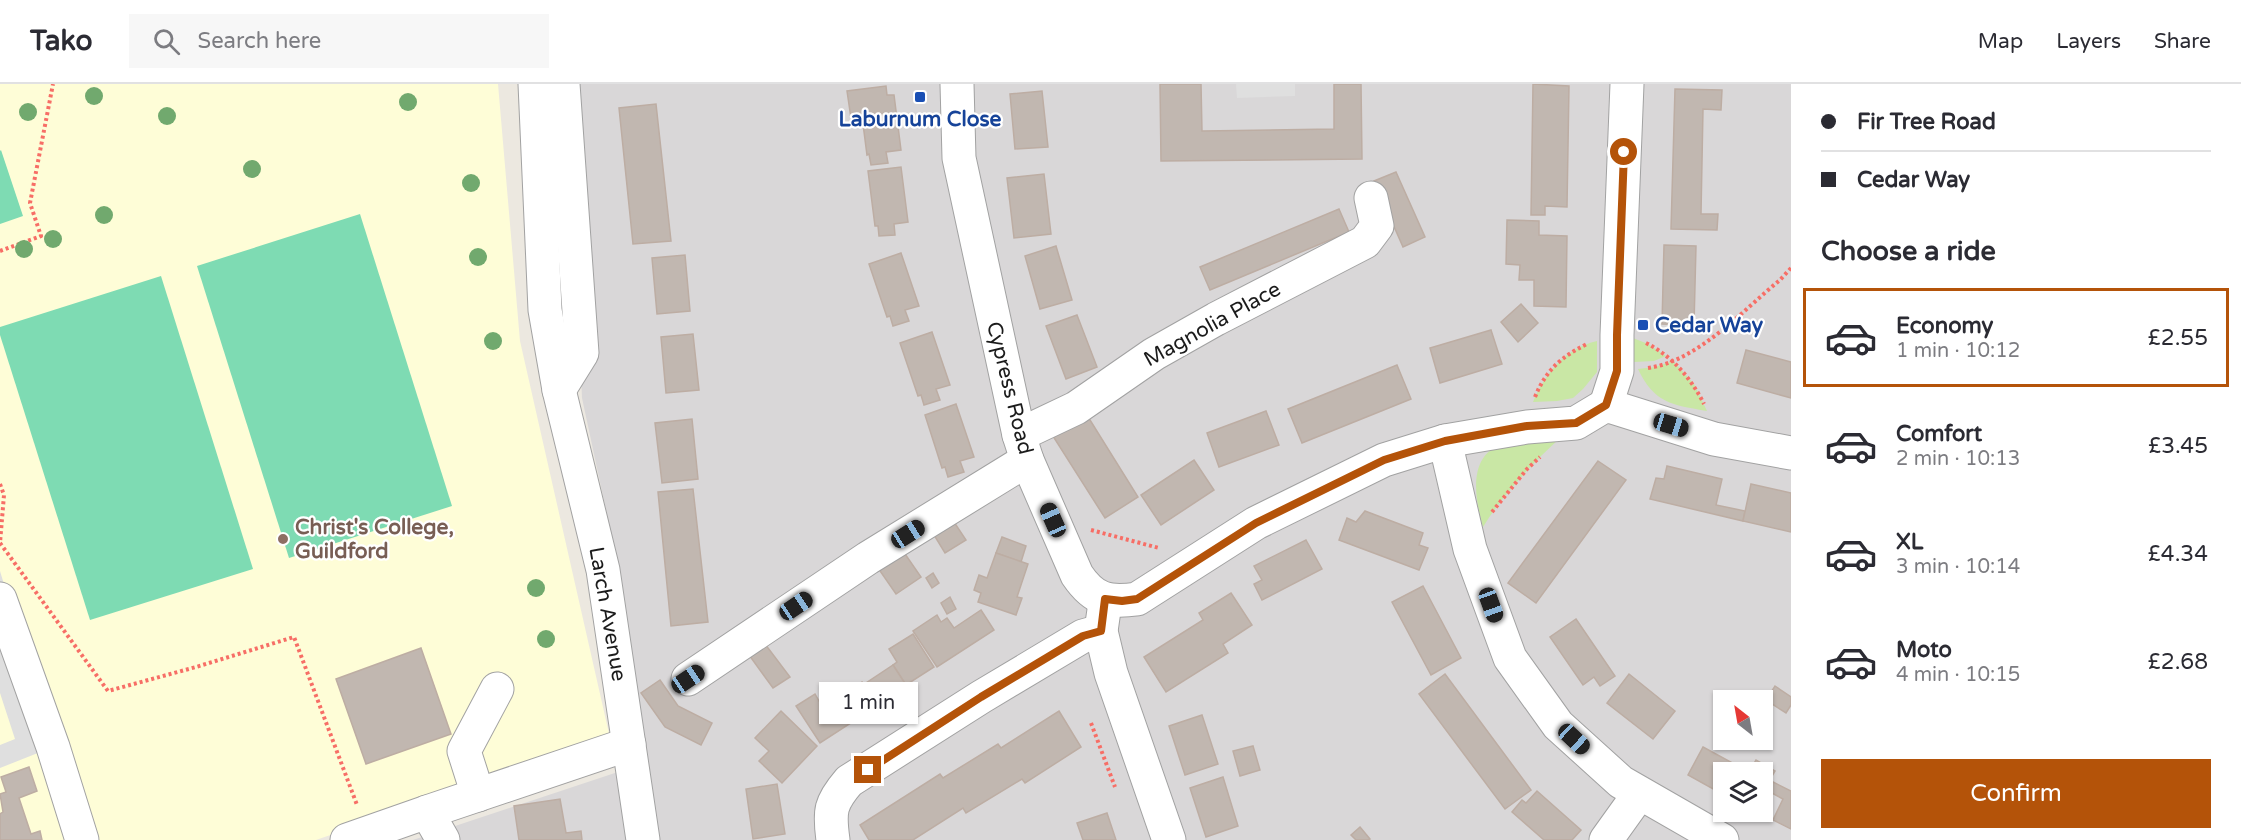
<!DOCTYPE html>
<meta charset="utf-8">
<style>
:root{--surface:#fff;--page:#f7f7f7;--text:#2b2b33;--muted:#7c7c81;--line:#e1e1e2;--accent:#b45309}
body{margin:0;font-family:"Varela Round",sans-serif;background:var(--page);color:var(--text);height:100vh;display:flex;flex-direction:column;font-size:22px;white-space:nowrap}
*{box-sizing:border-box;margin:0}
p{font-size:20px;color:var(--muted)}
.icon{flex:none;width:33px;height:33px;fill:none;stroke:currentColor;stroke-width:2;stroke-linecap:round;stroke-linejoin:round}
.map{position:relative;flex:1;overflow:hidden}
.side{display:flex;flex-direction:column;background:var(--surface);width:450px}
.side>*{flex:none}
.hud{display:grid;align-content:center;height:132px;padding:0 30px;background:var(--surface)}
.needle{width:39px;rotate:329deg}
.fabs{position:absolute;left:1713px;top:606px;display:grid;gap:12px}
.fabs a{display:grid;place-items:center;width:60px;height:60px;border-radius:0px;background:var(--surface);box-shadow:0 2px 4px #0004;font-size:30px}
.end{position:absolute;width:27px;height:27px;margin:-14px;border:8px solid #b45309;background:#fff;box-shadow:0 0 0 3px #fff}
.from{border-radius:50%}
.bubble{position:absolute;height:42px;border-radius:0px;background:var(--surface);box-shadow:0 2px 4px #0004;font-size:20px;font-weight:600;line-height:42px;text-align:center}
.car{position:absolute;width:18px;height:36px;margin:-18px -9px;border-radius:8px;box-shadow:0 0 4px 2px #0007;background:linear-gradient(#222 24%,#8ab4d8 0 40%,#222 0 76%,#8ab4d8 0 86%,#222 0)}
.hud b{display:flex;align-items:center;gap:21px;height:57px;font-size:22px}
.hud b+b{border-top:2px solid var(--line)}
.hud i{width:15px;height:15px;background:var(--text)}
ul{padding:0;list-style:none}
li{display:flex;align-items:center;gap:18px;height:99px;margin:0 12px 9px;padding:0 18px;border:3px solid transparent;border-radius:0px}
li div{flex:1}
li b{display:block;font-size:22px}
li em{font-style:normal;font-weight:600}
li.on{border-color:var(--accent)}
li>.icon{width:54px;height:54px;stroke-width:1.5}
h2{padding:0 30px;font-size:27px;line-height:72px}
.primary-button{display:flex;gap:12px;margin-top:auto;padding:12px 30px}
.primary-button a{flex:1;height:69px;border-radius:0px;background:var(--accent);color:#fff;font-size:24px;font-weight:600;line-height:69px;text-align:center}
header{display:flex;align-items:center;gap:36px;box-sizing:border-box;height:84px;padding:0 30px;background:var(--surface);border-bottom:2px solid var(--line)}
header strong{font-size:28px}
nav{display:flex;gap:33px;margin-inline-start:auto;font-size:21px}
.search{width:420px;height:54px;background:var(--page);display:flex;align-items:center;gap:15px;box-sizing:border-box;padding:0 21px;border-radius:0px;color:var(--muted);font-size:22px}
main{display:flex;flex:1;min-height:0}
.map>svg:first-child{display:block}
.residential{fill:#d9d7d8;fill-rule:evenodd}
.education{fill:#fefdd7}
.grass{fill:#c9e7a5}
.pitch{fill:#7edbb3}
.parking{fill:#dfdfdf}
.building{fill:#c1b7b0;stroke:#bdada3;stroke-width:1.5}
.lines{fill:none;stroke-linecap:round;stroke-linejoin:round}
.minor-casing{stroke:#a2a2a2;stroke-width:35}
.path{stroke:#f76e66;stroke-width:4;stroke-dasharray:3 3;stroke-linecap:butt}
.minor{stroke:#fff;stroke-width:33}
.tree{fill:#71a96e}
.route{stroke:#b45309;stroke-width:8}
.transit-dot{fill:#1a4fb4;stroke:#fff;stroke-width:2}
.education-dot{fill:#8d6e63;stroke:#fff;stroke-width:2}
.labels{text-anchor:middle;stroke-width:4.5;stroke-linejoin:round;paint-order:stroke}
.transit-label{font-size:21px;font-weight:bold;fill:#164399;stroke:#fff}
.street-label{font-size:21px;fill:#1b1b1b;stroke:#fff}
.education-label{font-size:21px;font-weight:bold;fill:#785e54;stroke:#fff;text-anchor:start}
</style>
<header>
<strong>Tako</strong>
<div class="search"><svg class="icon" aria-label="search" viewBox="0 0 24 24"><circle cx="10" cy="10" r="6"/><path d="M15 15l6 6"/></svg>Search here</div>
<nav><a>Map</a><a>Layers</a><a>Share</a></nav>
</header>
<main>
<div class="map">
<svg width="1791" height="756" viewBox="0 0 1791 756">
<rect width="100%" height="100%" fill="#ece8e0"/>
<!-- residential -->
<path class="residential" d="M569,0H1791V756H413L648,678L619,487L582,314ZM1724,616H1762V656H1724ZM1724,688H1762V728H1724Z"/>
<!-- education -->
<path class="education" d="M0,0H498L520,257L610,654L316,756H0Z"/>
<!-- grass -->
<g class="grass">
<path d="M1633,254L1648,260L1666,272L1654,277L1634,278Z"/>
<path d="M1597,257V288L1583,305L1573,314L1557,317L1533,318C1545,289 1566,264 1597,257Z"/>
<path d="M1673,277L1694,300L1707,327C1672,321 1654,319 1638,285L1655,283Z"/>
<path d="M1560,354C1531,381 1504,409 1483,443C1476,419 1468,379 1494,364C1501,360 1549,356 1560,354Z"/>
</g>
<!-- pitch -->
<g class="pitch">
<path d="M1,66L23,132L0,140V67Z"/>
<path d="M360,130L452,422L289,474L197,182Z"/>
<path d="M161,192L253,485L90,536L0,251V243Z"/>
</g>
<!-- parking -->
<g class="parking">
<path d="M1236,0H1295V12L1237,14Z"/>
<path d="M0,487L53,663L0,684V661L15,655L0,609Z"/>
</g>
<!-- building -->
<g class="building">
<path d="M1160,0H1201L1202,47L1334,45V0H1361L1362,75L1161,77Z"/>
<path d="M1533,0L1569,2L1567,123L1545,122V131H1531Z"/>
<path d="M886,2L887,11H894L901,66L886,68L888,79L871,81L869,70L867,71L863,40L852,41L847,7Z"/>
<path d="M1675,5L1722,6L1721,26L1703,25L1701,130H1718L1717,146L1671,145Z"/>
<path d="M1042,7L1048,63L1015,65L1010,10Z"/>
<path d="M656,20L671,157L633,160L619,24Z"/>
<path d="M901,83L908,138L894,140L895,151L879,152L878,142H875L868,87Z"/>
<path d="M1396,88L1425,153L1403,163L1374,97Z"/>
<path d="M1044,90L1051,150L1014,154L1007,94Z"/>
<path d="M1339,125L1349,148L1210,206L1200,183Z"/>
<path d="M1507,136L1539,137V151L1567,152L1566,223L1534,222V196H1519L1520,181L1506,180Z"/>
<path d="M1664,161L1696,162L1694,241L1662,240Z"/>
<path d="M1056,162L1072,216L1040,225L1025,172Z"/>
<path d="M901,169L919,222L905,226L909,237L893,242L890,232L887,233L869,180Z"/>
<path d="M685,171L690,227L657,230L652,174Z"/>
<path d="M1521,220L1538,239L1518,258L1501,238Z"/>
<path d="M1077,231L1097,283L1066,295L1046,242Z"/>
<path d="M1491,246L1502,280L1440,299L1430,264Z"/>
<path d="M932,248L950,301L936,305L940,316L924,321L921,311L918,312L900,259Z"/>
<path d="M693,250L699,306L666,309L661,253Z"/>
<path d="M1746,266L1791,278V314L1737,299Z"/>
<path d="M1397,281L1411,315L1302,359L1288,325Z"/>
<path d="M956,320L974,373L960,377L964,388L948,393L945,383L942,384L925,331Z"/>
<path d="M1266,327L1279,361L1219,383L1207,349Z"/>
<path d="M1085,328L1138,413L1105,434L1051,349Z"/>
<path d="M692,335L698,395L662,399L655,339Z"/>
<path d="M1194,376L1214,406L1161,441L1141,411Z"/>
<path d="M1598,377L1626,396L1536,519L1508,499Z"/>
<path d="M1667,382L1722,395L1716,421L1745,427L1743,437L1650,415L1656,394L1664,395Z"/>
<path d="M1751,400L1791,409V448L1743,437Z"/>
<path d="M693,405L708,538L671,542L658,408Z"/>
<path d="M1365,427L1423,449L1419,461L1428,464L1419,486L1339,456L1347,434L1356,438Z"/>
<path d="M954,438L966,456L945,469L934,451Z"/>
<path d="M1002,453L1026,462L1021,478L996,469Z"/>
<path d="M1306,456L1322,485L1262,516L1254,500L1262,496L1254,482Z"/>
<path d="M903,467L921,493L896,510L878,484Z"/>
<path d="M996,469L1028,480L1017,513L1022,514L1016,531L978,518L981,509L974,506L979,491L987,494Z"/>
<path d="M933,489L939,499L932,504L926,494Z"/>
<path d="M1423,502L1461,574L1431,591L1392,518Z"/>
<path d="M1231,509L1252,541L1223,560L1228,569L1166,608L1144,573L1203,536L1199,529Z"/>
<path d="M950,513L956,525L947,530L941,519Z"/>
<path d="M981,526L994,546L937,583L913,547L937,531L941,538L947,534L954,544Z"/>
<path d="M1576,535L1615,592L1600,602L1594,593L1583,601L1550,553Z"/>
<path d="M913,550L934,583L906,601L893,581L897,578L889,565Z"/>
<path d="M765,560L790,593L773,604L749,571Z"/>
<path d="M421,564L451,650L366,680L336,595Z"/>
<path d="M893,581L906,601L879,618L866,599Z"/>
<path d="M1445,590L1531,706L1505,725L1419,610Z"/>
<path d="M1629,590L1675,627L1653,655L1607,619Z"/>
<path d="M660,596L678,622L712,639L701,661L665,643L641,609Z"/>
<path d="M862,598L877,622L820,659L796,622L815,610L819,617L828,611L832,617Z"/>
<path d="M1775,602L1791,613V621L1786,629L1766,616Z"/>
<path d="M781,627L817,662L782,699L759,677L769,667L755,654Z"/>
<path d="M1059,627L1081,663L1025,699L1022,695L966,729L963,724L913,756H869L860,741L940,690L943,694L998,660L1001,664Z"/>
<path d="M1202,631L1218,680L1185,691L1169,642Z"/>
<path d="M1253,662L1260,686L1240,692L1233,667Z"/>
<path d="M1703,663L1749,688L1756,676L1775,687L1762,709V688H1724V711L1688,691Z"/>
<path d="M29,683L37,707L19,714L31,750L40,747L42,756H0V730L3,728L0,710L6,708L1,693Z"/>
<path d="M1223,693L1238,742L1206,753L1190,704Z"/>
<path d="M1773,698L1791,707V745L1773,736L1783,715L1768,707Z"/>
<path d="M777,700L785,750L753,755L746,705Z"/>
<path d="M1537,707L1581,746L1572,756H1544L1512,728L1522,716L1526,719Z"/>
<path d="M560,715L566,749L581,747L582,756H519L514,722Z"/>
<path d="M1107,729L1116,756H1083L1077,739Z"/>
<path d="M1360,743L1370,755L1368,756H1356L1351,751Z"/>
</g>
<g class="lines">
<!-- minor casing -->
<g class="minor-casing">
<g id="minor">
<path d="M535,0L545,226L559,306L603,486L643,756"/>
<path d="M957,0L959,74L1019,351L1027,376L1077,491C1094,516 1108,519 1137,515L1256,439L1384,376L1445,357L1527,343L1576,339L1606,321L1714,355L1791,369"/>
<path d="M559,306L582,269L563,0"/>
<path d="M1606,321L1617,287V251L1627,0"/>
<path d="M1019,351L1076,324L1154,270L1216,235L1365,158L1377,142L1371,114"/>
<path d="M1445,357L1470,465L1510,574L1558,641L1621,698L1722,756"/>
<path d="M0,515L53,663L82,756"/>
<path d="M1104,526L1101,547L1111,589L1169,756"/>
<path d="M688,595L868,474L1027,376"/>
<path d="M478,711L464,667L497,605"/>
<path d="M347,756L427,728"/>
<path d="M443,756L427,728L629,660"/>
<path d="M833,756C829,727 830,719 849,697L981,613L1083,552L1101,547"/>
<path d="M1606,756L1639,710"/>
</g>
</g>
<!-- path -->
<g class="path">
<path d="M0,167L41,152L30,119L53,0"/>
<path d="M1646,259C1672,272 1691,294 1704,320"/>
<path d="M1648,284C1698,277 1742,227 1780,196L1791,184"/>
<path d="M1535,313C1546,286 1561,273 1587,260"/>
<path d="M0,400L4,411L0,459"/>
<path d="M1492,428L1527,385L1540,373"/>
<path d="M1091,446L1159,464"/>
<path d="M0,459L108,607L196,583L294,553L357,721"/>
<path d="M1091,639L1115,703"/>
</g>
<!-- minor -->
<use href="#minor" class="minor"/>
</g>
<!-- trees -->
<g class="tree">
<circle cx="94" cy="12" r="9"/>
<circle cx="408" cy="18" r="9"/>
<circle cx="28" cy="28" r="9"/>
<circle cx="167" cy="32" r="9"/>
<circle cx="252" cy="85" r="9"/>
<circle cx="471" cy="99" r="9"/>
<circle cx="104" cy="131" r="9"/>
<circle cx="53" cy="155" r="9"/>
<circle cx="24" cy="165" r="9"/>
<circle cx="478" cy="173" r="9"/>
<circle cx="493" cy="257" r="9"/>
<circle cx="536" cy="504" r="9"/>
<circle cx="546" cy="555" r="9"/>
</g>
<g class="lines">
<!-- route -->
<path class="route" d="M868,686L981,613L1083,552L1101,547L1105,515L1122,517L1137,515L1256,439L1384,376L1445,357L1527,342L1576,339L1606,321L1617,287V251L1624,68"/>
</g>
<!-- markers -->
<g class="transit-dot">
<rect x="914" y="7" width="12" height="12" rx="3"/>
<rect x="1637" y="235" width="12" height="12" rx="3"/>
</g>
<circle class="education-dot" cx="283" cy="455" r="6"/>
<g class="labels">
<!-- transit labels -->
<g class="transit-label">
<text x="920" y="42">Laburnum Close</text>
<text x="1655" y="248" text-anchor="start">Cedar Way</text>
</g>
<!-- street labels -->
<g class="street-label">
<text transform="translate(1212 240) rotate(-29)" y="7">Magnolia Place</text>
<text transform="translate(1010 304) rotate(76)" y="7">Cypress Road</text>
<text transform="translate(608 530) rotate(80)" y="7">Larch Avenue</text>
</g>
<!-- education labels -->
<g class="education-label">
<text x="295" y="450">Christ's College,<tspan x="295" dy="24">Guildford</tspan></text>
</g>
</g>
</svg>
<div class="fabs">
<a><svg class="needle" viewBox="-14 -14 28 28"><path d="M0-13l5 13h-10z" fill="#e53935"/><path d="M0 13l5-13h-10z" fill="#7c7c81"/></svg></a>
<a><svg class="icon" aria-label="layers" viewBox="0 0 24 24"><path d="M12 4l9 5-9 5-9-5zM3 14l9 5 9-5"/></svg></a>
</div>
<i class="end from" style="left:1624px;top:68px"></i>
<i class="end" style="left:868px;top:686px"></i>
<div class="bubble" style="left:819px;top:598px;width:99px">1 min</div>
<i class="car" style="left:1671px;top:341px;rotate:107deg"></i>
<i class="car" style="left:1053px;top:436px;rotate:336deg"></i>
<i class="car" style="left:908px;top:450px;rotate:58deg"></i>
<i class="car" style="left:1491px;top:521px;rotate:160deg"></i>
<i class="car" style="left:796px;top:522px;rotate:56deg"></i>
<i class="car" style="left:688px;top:595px;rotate:56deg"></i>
<i class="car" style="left:1574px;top:655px;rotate:133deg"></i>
</div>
<section class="side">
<div class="hud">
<b><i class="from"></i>Fir Tree Road</b>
<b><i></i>Cedar Way</b>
</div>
<h2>Choose a ride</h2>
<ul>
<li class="on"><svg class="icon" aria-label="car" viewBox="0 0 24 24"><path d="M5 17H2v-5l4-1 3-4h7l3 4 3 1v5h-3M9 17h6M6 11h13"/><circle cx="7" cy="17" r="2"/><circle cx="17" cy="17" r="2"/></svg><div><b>Economy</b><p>1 min · 10:12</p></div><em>£2.55</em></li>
<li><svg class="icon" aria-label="car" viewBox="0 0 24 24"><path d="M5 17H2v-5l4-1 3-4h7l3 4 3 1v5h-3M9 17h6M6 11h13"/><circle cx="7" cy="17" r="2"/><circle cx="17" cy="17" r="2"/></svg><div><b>Comfort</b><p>2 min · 10:13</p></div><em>£3.45</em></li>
<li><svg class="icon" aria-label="car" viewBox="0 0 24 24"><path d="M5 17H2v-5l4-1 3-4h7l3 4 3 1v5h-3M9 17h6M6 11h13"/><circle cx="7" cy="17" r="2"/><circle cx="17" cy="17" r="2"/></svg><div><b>XL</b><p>3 min · 10:14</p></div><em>£4.34</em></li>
<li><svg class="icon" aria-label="car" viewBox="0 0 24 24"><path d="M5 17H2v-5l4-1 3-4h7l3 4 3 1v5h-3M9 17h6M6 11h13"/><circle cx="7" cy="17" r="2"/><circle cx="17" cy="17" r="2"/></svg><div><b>Moto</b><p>4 min · 10:15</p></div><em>£2.68</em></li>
</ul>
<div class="primary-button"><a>Confirm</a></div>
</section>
</main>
